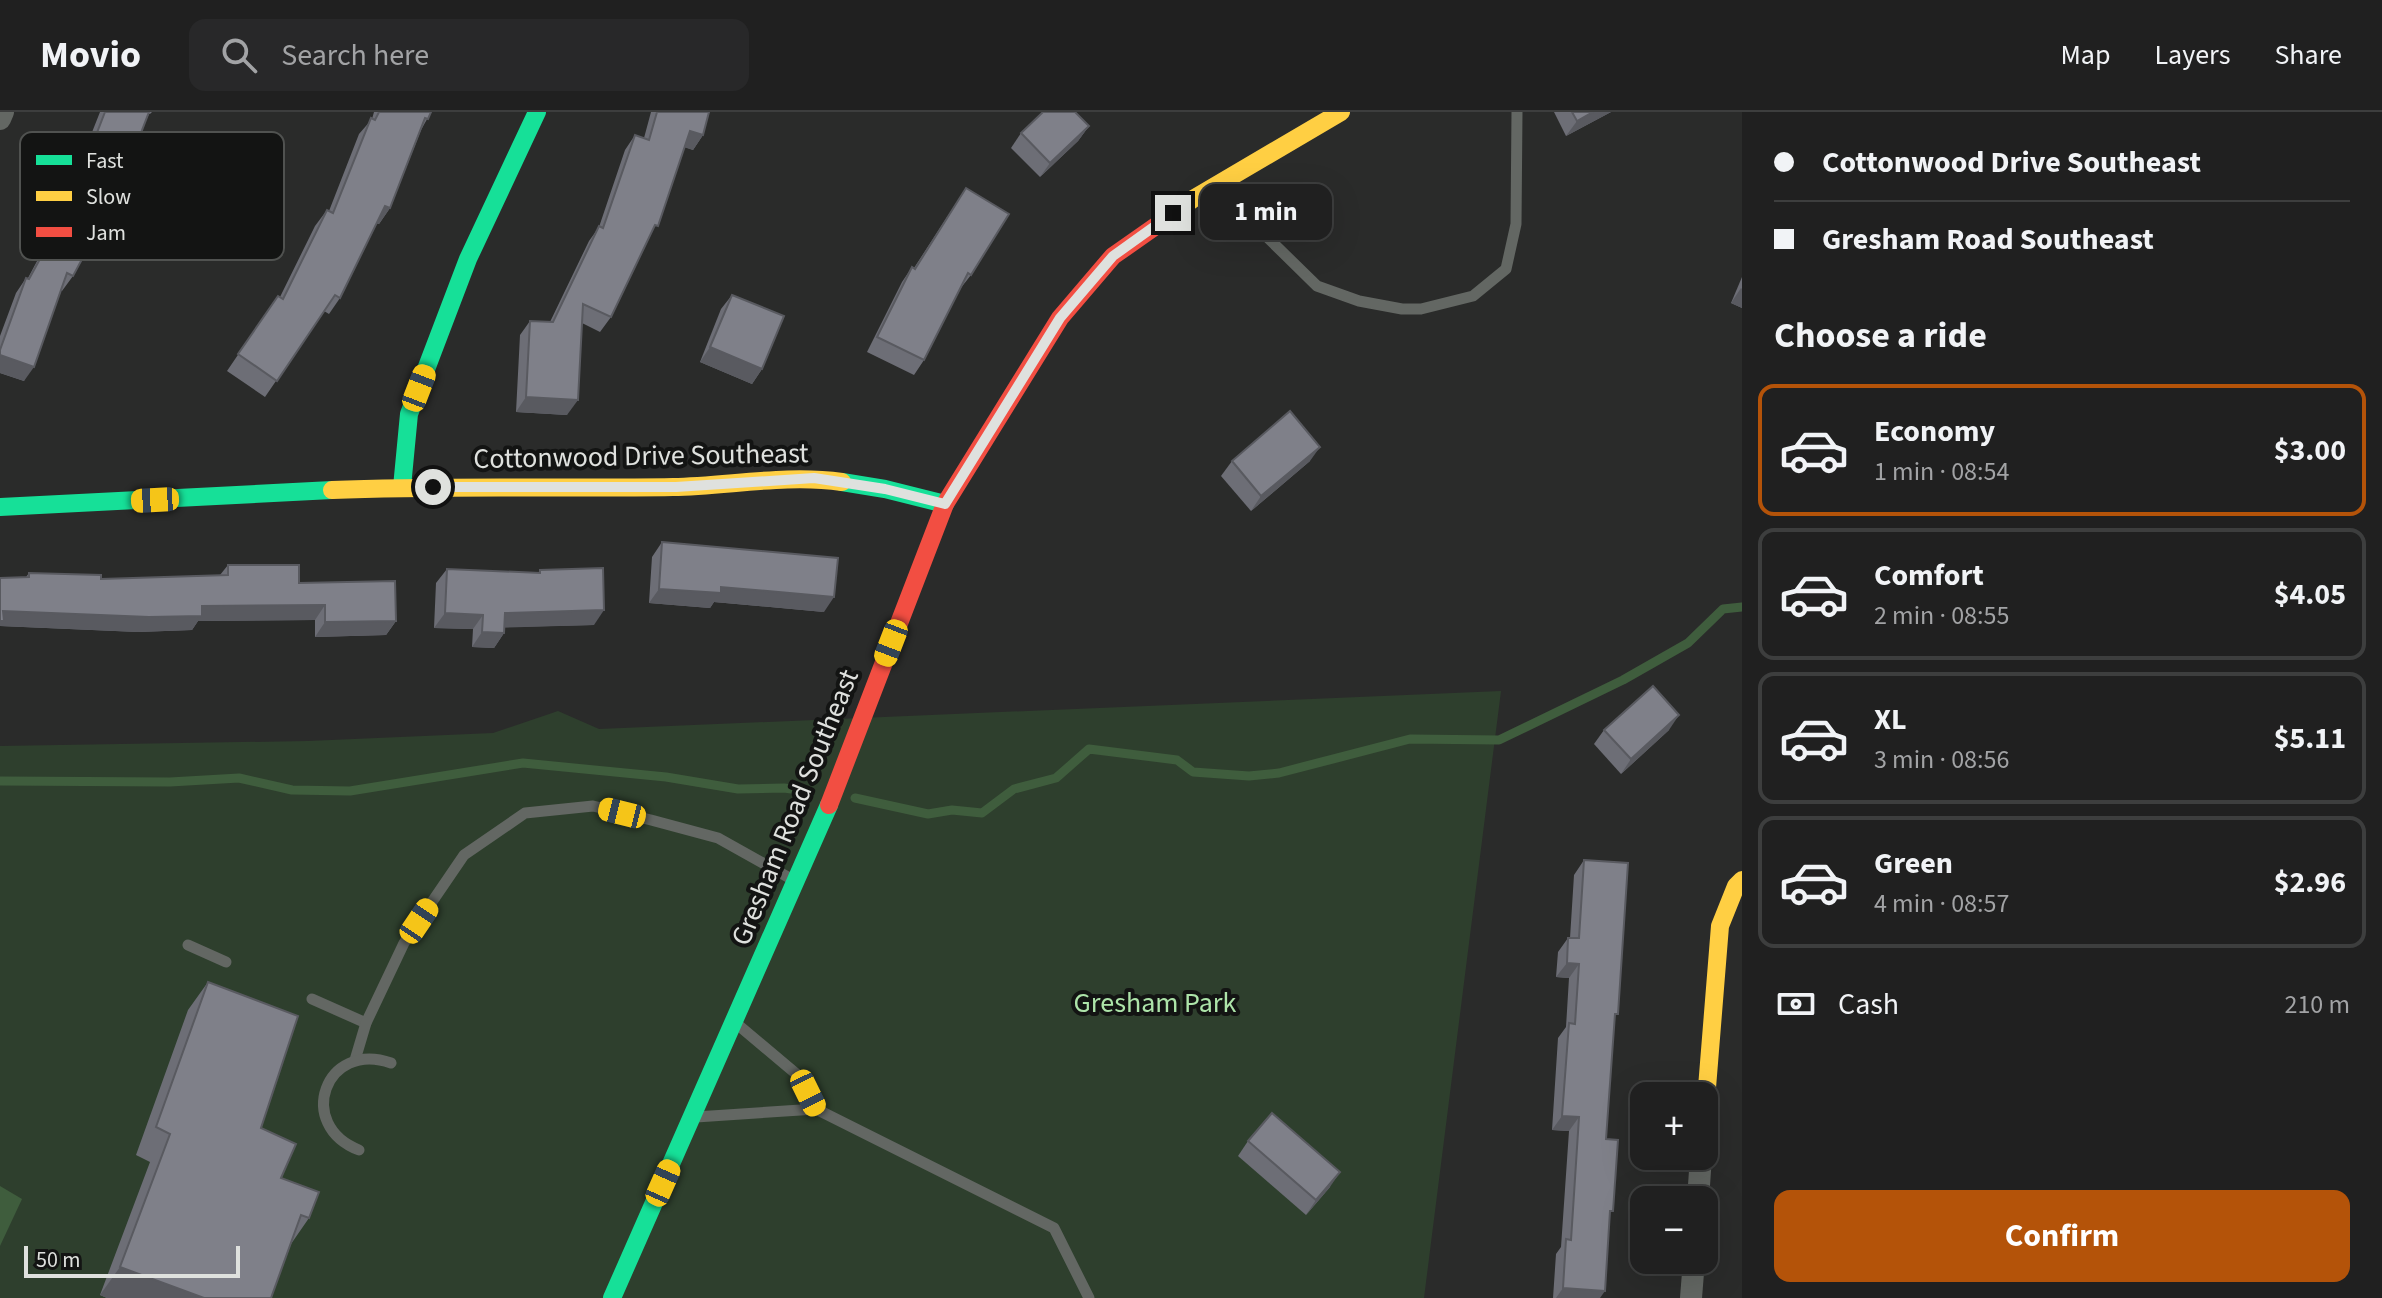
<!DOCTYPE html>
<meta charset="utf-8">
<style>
:root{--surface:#202020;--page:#282829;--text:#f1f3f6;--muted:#a2a3a5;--line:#3d3e3e;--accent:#b45309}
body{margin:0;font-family:"Source Sans 3",sans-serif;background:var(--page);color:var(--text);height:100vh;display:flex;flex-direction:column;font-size:30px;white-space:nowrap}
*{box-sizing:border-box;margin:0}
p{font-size:26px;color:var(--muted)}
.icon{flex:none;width:44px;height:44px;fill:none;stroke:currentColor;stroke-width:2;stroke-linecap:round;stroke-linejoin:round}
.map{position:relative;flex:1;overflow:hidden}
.side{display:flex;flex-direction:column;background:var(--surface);width:640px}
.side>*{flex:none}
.hud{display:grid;align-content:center;height:176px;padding:0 32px;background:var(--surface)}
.buttons{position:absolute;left:1630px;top:970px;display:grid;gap:16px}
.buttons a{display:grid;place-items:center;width:88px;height:88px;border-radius:16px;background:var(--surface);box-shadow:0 8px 32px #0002,0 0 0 2px var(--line);font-size:40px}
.scale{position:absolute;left:24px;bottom:20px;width:216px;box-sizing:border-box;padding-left:8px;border:4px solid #dfe1de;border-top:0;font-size:22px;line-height:28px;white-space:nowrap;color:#dfe1de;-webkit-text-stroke:6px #131413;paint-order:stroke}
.end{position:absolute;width:36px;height:36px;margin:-18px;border:10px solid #dfe1de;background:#111;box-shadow:0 0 0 4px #111}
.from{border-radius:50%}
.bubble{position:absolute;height:56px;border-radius:16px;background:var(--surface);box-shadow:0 8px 32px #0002,0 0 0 2px var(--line);font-size:26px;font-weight:700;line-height:56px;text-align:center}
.car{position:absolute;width:24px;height:48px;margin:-24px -12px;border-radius:10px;box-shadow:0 0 6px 2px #0007;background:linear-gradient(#f5c518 24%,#345 0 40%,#f5c518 0 76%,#345 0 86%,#f5c518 0)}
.hud b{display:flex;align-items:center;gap:28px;height:76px;font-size:30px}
.hud b+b{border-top:2px solid var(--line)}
.hud i{width:20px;height:20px;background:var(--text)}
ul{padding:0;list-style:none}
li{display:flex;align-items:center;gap:24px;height:132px;margin:0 16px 12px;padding:0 16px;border:4px solid var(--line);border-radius:16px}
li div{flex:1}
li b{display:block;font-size:30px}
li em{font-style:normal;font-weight:700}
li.on{border-color:var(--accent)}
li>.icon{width:72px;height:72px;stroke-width:1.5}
h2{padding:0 32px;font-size:36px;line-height:96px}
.pay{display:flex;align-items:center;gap:20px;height:88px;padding:0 32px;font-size:30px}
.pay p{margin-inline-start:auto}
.button{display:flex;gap:16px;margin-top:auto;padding:16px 32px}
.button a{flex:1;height:92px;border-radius:16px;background:var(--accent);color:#fff;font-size:32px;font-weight:700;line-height:92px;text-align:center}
header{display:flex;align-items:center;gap:48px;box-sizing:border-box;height:112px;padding:0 40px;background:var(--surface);border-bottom:2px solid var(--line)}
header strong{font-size:38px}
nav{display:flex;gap:44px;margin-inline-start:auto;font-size:28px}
.search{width:560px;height:72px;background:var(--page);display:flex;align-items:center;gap:20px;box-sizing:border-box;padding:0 28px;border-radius:16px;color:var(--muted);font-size:30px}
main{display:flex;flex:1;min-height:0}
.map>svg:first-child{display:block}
.green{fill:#2e3f2d}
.water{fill:#3f5d3d}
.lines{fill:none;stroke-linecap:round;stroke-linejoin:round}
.stream{stroke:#3f5d3d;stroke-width:9}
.lane{stroke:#636763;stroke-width:11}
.street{stroke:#636763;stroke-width:22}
.fast{stroke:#16e098;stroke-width:18}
.slow{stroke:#ffcf43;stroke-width:18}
.jam{stroke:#f24e42;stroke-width:18}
.wall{fill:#6d6e76}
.shaded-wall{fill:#595a60}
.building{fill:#7f8089;stroke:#595a60;stroke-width:2}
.route{stroke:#dfe1de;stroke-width:10}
.labels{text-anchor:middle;stroke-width:8;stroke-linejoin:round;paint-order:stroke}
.street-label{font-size:28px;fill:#dfe1de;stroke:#131413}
.park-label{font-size:28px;fill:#ade4a9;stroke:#131413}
.key{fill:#131413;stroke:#505250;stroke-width:2}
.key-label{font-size:22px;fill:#dfe1de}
</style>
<header>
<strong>Movio</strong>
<div class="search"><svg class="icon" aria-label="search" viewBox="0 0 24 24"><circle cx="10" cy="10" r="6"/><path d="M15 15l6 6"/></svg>Search here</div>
<nav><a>Map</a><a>Layers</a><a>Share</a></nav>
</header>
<main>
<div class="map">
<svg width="1742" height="1186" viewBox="0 0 1742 1186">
<rect width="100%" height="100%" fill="#2a2b2a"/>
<!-- green -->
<path class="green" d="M1501,579L1424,1186H0V634L308,629L493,621L558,599L599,617Z"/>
<!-- water -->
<path class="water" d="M0,1074L22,1087L0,1134Z"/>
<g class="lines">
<!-- stream -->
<g class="stream">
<path d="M0,669L170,670L239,666L292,678L350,679L523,651L666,665L738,677L784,676L806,679"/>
<path d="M855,686L928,702L952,698L982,701L1014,677L1056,666L1089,637L1177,648L1193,660L1249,664L1279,661L1410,627L1499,628L1623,568L1688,531L1723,497L1742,495"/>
</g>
<!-- lane -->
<g class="lane">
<path d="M1216,75L1317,174L1359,189L1402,197H1421L1473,184L1506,157L1516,112L1517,0"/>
<path d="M188,833L226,850"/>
<path d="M312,887L366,911"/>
<path d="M737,912L800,965L816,997"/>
<path d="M355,948L366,911L404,831L464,743L525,701L593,694L651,708L718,726L795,769"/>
<path d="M696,1005L816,997L1054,1116L1089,1186"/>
<path d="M359,1038C295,1013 325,928 391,951"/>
</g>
<!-- street -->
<g class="street">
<path d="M0,7L3,0"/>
<path d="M1698,1088L1701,1044"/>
<path d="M1691,1186L1694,1148"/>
</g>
<!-- fast -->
<g class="fast">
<path d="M842,370L885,377L945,392"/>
<path d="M402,375L409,302L468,147L537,0"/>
<path d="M0,395L332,378"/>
<path d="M612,1186L829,693"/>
</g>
<!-- slow -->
<g class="slow">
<path d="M1163,109L1193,87L1341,0"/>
<path d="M332,378C446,373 559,377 673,375C729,374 786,362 842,370"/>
<path d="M1704,1013L1720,814L1736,774L1742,768"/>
</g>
<!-- jam -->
<path class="jam" d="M829,693L945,392L1060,206L1113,144L1163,109"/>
</g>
<!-- wall -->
<g class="wall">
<path d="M100,0H152L150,2H149L73,164L62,179L61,178L24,269L0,261V224L16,181L26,166H28L75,78L70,76Z"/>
<path d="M374,0H431L421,18L390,96L379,112L376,111L340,186L329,202L324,199L265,285L227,259L278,184L280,185L315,114L327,98L329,99L359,22L372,7Z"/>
<path d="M651,0H709L703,23L693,38L685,35L647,129L611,205L600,220L582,211L567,303L516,300L520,223L530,209L550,210L589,129L599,115L625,38L635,23L644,26Z"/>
<path d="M1554,0H1611L1566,24Z"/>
<path d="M1089,14L1078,29L1040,65L1011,36L1021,21Z"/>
<path d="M966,76L971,163L960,177L924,248L914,263L867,240L902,170L912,155L914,156Z"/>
<path d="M1742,165V196L1731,191Z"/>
<path d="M732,183L762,257L752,272L700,250L721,197Z"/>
<path d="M1232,349H1310L1251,399L1221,364Z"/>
<path d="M662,430L824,500L714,490L710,496L649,491L652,445Z"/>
<path d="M228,453L299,471L396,509L386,523L315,525V508L198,509L192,518L138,520L0,514V466L26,465L29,461L101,467L220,463Z"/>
<path d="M447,457L538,461L540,458L594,513L504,515V521L494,536L472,535L473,517L434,516L436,471Z"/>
<path d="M1604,618H1669L1621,662L1594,632Z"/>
<path d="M1584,748L1614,907L1606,1027L1610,1103L1600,1186H1553L1556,1142L1561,1135L1569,1019L1552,1018L1558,926L1566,915L1569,866L1556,865L1558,840L1568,826H1570L1574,763Z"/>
<path d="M208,870L261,1016L281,1066L309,1106L291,1132L271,1186H107L100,1183L150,1050L136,1043L188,898Z"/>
<path d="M1248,1029L1330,1075L1306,1103L1238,1044Z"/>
</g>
<!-- shaded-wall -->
<g class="shaded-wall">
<path d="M1593,0H1611L1566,24L1577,9Z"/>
<path d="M1089,14L1078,29L1040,65L1050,51Z"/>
<path d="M690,19L703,23L693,38L680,34Z"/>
<path d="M81,62L86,63L75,78L70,76Z"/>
<path d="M385,94L390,96L379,112L373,110Z"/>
<path d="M1741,176L1742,177V196L1731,191Z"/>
<path d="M710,235L762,257L752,272L700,250Z"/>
<path d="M0,243L34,255L24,269L0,261Z"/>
<path d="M526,285L578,288L567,303L516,300Z"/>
<path d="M1320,335L1310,349L1251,399L1261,384Z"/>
<path d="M721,475L834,485L824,500L714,490L710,496L649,491L659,477Z"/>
<path d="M325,493L315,508L198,509L192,518L138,520L0,514V504L3,499L202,494Z"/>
<path d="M604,498L594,513L495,516L505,501Z"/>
<path d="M445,501L483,503L473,517L434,516Z"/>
<path d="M396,509L386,523L315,525L325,510Z"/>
<path d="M482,520L504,521L494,536L472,535Z"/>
<path d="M1679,603L1669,618L1621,662L1631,647Z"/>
<path d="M1567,851L1579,852L1569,866L1556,865Z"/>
<path d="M1562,1004L1579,1005L1569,1019L1552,1018Z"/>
<path d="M1340,1060L1330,1075L1306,1103L1316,1088Z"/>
<path d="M120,1155L204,1186H107L100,1183Z"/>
<path d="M1563,1176L1605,1179L1600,1186H1556Z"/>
</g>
<!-- building -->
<g class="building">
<path d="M105,0H149L119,78L73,164L67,161L34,255L0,243V238L26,166L29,167L86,63L81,62Z"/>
<path d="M379,0H431L428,7L425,6L390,96L385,94L340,186L335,183L277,269L238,242L278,184L283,187L327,98L333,101L371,6L375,8Z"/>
<path d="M657,0H709L703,23L690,19L658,114L655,113L611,205L583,192L578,288L526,285L530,209L553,210L599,114L603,116L635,23L649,28Z"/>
<path d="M1043,0H1075L1089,14L1050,51L1021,21Z"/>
<path d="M1572,0H1593L1577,9Z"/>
<path d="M966,76L1009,102L971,163L968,161L924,248L877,225L912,155L915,157Z"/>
<path d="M732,183L784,204L762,257L710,235Z"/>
<path d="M1290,299L1320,335L1261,384L1232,349Z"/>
<path d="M662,430L838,446L834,485L721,475V481L659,477Z"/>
<path d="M228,453H299V471L395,469L396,509L325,510V493L202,494V504L149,505L3,499L4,509H0V466L29,465V461L101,463V467L228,463Z"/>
<path d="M603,456L604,498L505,501L504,521L482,520L483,503L445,501L447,457L540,461V458Z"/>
<path d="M1653,574L1679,603L1631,647L1604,618Z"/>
<path d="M1584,748L1628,751L1618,902H1615L1606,1027L1618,1028L1613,1099H1610L1605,1179L1563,1176L1566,1127L1571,1128L1579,1005L1562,1004L1569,911L1575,912L1579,852L1567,851L1568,826H1579Z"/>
<path d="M208,870L298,904L261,1016L296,1032L281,1066L319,1080L309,1106L301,1103L271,1186H204L120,1155L170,1022L156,1015Z"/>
<path d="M1272,1001L1340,1060L1316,1088L1248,1029Z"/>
</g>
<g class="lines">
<!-- route -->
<path class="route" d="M433,375H676L814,366L885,377L945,392L1060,206L1113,144L1173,101"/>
</g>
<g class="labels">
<!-- street labels -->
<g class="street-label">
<text transform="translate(641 343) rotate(-1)" y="10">Cottonwood Drive Southeast</text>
<text transform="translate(794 695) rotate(-68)" y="10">Gresham Road Southeast</text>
</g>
<!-- park labels -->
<g class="park-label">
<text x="1155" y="900">Gresham Park</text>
</g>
</g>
<!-- legend -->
<rect x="20" y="20" width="264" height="128" rx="12" class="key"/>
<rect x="36" y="43" width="36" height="10" fill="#16e098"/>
<rect x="36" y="79" width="36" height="10" fill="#ffcf43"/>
<rect x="36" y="115" width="36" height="10" fill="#f24e42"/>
<g class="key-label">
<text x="86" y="56">Fast</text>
<text x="86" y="92">Slow</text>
<text x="86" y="128">Jam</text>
</g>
</svg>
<div class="buttons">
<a>+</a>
<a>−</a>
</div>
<div class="scale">50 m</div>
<i class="end from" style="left:433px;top:375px"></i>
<i class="end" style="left:1173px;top:101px"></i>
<div class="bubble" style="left:1200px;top:72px;width:132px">1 min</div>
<i class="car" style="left:419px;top:276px;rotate:21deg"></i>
<i class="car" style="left:155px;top:388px;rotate:267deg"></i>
<i class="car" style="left:891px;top:531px;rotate:201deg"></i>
<i class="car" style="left:622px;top:701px;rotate:284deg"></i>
<i class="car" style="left:419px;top:809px;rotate:34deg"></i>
<i class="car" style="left:808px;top:981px;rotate:154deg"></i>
<i class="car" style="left:663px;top:1071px;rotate:24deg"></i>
</div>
<section class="side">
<div class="hud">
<b><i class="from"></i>Cottonwood Drive Southeast</b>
<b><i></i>Gresham Road Southeast</b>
</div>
<h2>Choose a ride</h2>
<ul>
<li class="on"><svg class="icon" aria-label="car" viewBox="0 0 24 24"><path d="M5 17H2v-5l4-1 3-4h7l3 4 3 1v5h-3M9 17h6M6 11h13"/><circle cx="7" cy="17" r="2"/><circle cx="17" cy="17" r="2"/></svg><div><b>Economy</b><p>1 min · 08:54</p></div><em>$3.00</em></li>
<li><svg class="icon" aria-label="car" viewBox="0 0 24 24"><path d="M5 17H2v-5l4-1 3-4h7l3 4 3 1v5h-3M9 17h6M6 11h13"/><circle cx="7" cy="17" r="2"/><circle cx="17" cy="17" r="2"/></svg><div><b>Comfort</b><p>2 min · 08:55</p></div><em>$4.05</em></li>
<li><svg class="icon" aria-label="car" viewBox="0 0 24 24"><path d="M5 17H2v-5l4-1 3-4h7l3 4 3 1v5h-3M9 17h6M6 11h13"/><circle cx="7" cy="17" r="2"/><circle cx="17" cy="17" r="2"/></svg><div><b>XL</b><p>3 min · 08:56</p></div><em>$5.11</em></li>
<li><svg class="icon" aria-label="car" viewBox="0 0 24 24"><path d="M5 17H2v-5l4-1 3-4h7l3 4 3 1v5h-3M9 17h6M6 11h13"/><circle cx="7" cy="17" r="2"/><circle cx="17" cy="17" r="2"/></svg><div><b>Green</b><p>4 min · 08:57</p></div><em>$2.96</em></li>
</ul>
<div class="pay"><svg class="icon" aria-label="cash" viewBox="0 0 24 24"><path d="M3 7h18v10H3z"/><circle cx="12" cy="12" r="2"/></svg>Cash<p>210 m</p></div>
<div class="button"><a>Confirm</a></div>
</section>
</main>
